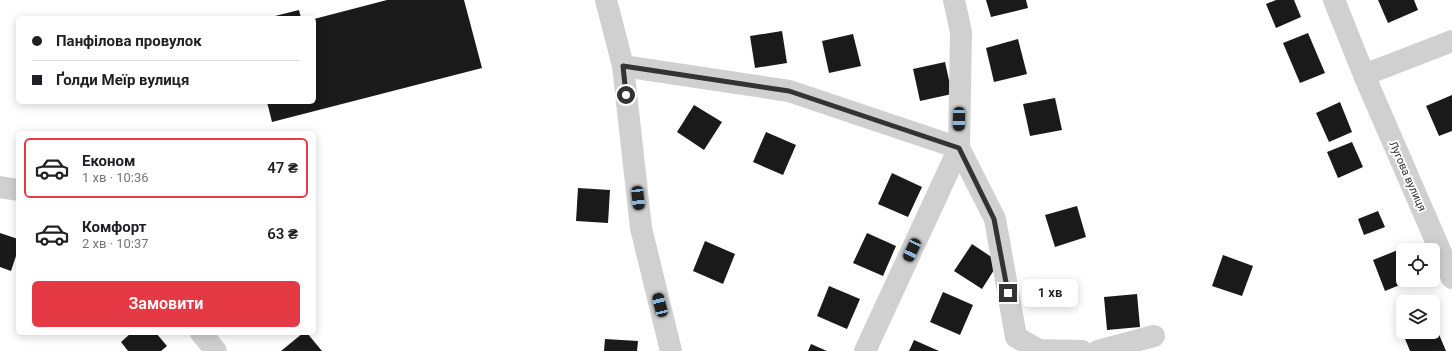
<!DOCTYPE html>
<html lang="uk">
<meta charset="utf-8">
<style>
:root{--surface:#fff;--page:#f2f2f2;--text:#202124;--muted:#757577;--line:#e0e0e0;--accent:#e63946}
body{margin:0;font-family:Roboto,sans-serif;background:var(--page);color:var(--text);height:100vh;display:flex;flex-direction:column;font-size:15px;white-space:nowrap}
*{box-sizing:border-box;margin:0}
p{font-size:13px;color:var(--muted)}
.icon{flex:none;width:22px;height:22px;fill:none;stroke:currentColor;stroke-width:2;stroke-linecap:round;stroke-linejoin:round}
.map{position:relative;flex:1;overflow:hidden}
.panel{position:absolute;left:16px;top:131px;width:300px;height:204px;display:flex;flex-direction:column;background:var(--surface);border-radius:6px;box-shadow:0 2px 10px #0003}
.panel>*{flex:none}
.guide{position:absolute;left:16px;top:16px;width:300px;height:88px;border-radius:6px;box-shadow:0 2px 10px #0003;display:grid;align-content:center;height:88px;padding:0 16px;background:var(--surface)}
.fabs{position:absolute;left:1396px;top:243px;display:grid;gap:8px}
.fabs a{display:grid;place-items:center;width:44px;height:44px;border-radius:6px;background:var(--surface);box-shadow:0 2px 10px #0003;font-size:20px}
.end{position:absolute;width:18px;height:18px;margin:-9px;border:5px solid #333;background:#fff;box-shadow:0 0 0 2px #fff}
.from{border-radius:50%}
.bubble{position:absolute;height:28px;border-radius:6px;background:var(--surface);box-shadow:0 2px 10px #0003;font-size:13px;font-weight:600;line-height:28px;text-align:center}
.car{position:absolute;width:12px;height:24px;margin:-12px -6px;border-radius:5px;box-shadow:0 0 3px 1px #0007;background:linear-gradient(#222 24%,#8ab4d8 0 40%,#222 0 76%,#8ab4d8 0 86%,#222 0)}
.guide b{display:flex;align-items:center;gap:14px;height:38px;font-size:15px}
.guide b+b{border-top:1px solid var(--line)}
.guide i{width:10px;height:10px;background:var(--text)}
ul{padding:7px 0 0;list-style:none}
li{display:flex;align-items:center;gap:12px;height:60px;margin:0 8px 6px;padding:0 8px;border:2px solid transparent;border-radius:6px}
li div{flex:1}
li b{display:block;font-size:15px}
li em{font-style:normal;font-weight:600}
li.on{border-color:var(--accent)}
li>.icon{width:36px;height:36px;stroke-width:1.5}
.primary-button{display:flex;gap:8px;margin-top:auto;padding:8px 16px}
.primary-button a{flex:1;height:46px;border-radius:6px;background:var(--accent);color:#fff;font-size:16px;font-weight:600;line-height:46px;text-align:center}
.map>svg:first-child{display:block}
.building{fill:#1a1a1a}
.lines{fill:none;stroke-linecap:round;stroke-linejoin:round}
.minor{stroke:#d0d0d0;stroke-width:22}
.route{stroke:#333;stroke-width:5}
.labels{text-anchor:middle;stroke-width:4;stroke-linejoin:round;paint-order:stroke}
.street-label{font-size:11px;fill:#333;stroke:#fff}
</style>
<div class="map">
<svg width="1452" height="351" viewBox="0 0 1452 351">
<rect width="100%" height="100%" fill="#fff"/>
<!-- building -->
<g class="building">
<path d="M387,0H464L482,68L272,122L267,102H314V19Z"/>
<path d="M986,0H1026L1028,8L991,17Z"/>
<path d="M1276,0H1294L1301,17L1276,28L1266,4Z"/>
<path d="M1378,0H1414L1418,10L1388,23Z"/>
<path d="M299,10L301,18H271V17Z"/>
<path d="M782,31L787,63L755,68L750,36Z"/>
<path d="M1308,33L1325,73L1300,83L1283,43Z"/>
<path d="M853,34L861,66L829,73L822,41Z"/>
<path d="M1018,39L1027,74L994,82L986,48Z"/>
<path d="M945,62L952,94L920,101L913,69Z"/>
<path d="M1452,95V131L1439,136L1426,106Z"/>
<path d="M1055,98L1062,130L1030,136L1023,104Z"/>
<path d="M1340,102L1352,132L1329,142L1316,113Z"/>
<path d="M694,105L722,122L704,150L677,132Z"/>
<path d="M766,132L796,145L783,175L753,162Z"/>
<path d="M1352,142L1363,167L1338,178L1327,152Z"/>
<path d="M892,173L922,187L908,217L878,204Z"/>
<path d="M578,188L610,190L608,223L576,221Z"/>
<path d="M1077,206L1086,237L1055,247L1045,215Z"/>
<path d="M1378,211L1385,227L1364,235L1358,219Z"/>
<path d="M0,233L18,239V250L11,271L0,267Z"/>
<path d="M867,233L896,246L883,276L853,263Z"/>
<path d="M705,241L735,254L723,284L693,271Z"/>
<path d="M972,244L999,262L982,289L954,271Z"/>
<path d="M1403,248V280H1412L1385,291L1373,260Z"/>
<path d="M1223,255L1253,266L1242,296L1212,286Z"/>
<path d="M829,286L860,299L847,329L817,316Z"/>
<path d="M943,292L973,305L960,335L930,322Z"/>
<path d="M1137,294L1140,327L1107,330L1104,297Z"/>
<path d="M1433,320L1446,351H1410L1403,334L1407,332H1433Z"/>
<path d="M131,333H156L167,346L161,351H128L121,342Z"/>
<path d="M303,333H307L322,351H281Z"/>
<path d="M605,339L638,341L637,351H604Z"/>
<path d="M914,340L939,351H909Z"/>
<path d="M811,344L827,351H808Z"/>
</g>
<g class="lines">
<!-- minor -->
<g class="minor">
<path d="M606,0L623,66L641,228L671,351"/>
<path d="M1334,0L1364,75L1452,278"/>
<path d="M623,66L789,91L959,148L995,219L1016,337L1039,350L1082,351"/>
<path d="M1364,75L1452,41"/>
<path d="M0,187L18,190"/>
<path d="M201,333L216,351"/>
<path d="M865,351L959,148L961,32L954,0"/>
<path d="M1098,351L1154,336"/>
</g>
</g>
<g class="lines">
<!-- route -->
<path class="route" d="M626,95L623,66L789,91L959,148L994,219L1008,293"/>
</g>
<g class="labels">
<!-- street labels -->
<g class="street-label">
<text transform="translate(1408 176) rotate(66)" y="4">Лугова вулиця</text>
</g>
</g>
</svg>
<div class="fabs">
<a><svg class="icon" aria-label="locate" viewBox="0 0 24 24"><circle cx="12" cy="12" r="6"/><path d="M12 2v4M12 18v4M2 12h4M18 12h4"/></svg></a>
<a><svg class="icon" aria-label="layers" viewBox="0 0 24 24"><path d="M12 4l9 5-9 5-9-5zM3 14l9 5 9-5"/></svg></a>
</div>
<i class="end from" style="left:626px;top:95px"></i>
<i class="end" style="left:1008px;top:293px"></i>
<div class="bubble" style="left:1022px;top:279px;width:56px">1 хв</div>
<i class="car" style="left:959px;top:119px;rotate:181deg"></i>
<i class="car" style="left:638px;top:198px;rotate:174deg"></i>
<i class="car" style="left:912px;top:250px;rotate:205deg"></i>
<i class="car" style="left:660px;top:305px;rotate:346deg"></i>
<div class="guide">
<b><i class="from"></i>Панфілова провулок</b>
<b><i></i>Ґолди Меїр вулиця</b>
</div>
<section class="panel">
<ul>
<li class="on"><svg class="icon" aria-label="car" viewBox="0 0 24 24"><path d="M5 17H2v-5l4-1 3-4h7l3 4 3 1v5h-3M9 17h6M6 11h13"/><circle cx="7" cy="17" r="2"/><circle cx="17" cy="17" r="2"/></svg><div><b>Економ</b><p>1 хв · 10:36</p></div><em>47 ₴</em></li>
<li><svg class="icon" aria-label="car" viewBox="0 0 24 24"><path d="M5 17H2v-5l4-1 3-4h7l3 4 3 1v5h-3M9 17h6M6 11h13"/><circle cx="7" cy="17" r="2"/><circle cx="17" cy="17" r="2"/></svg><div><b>Комфорт</b><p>2 хв · 10:37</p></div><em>63 ₴</em></li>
</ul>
<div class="primary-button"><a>Замовити</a></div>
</section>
</div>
